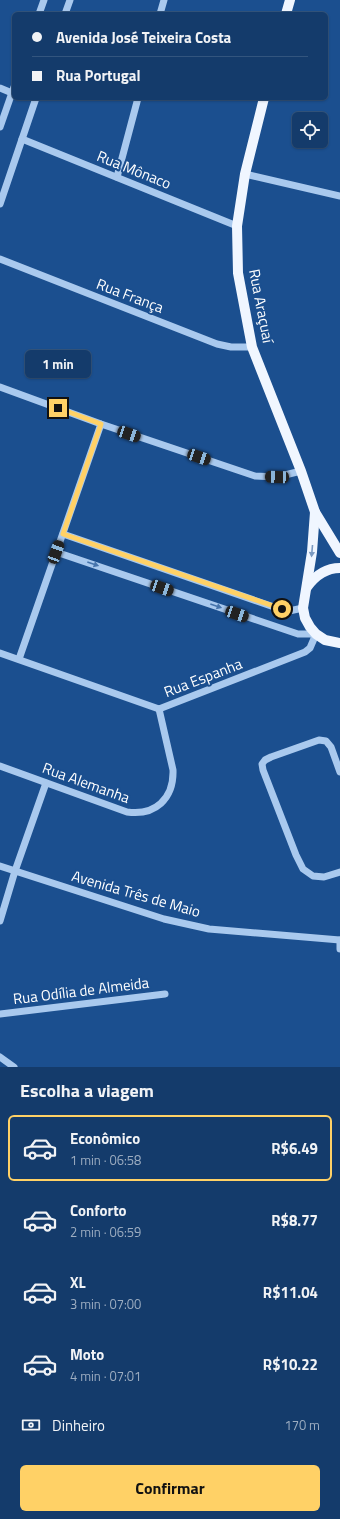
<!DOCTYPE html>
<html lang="pt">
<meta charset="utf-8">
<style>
:root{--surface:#143b6b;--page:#214673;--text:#f1f3f6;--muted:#9dadc1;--line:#33557e;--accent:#ffd166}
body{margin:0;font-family:"Titillium Web",sans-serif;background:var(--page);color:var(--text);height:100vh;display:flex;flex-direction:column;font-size:15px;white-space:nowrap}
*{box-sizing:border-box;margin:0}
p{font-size:13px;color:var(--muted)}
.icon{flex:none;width:22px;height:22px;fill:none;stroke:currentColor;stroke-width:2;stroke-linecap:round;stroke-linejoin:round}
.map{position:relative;height:1067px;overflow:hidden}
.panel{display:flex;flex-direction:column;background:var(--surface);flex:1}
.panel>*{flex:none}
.banner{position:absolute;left:12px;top:12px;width:316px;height:88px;border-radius:6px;box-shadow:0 1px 3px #0004,0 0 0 1px var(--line);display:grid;align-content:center;height:88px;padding:0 20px;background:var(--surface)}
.buttons{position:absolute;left:292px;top:112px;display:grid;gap:8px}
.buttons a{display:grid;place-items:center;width:36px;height:36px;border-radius:6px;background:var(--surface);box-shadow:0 1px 3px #0004,0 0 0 1px var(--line);font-size:20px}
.end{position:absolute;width:18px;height:18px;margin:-9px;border:5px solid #ffd166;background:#111;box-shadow:0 0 0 2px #111}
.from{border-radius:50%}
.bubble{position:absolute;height:28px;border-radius:6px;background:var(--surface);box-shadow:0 1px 3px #0004,0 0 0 1px var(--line);font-size:13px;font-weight:700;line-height:28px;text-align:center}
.car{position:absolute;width:12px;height:24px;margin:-12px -6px;border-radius:5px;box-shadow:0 0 3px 1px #0007;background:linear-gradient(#222 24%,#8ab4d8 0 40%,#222 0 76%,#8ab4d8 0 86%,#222 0)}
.banner b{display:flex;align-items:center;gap:14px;height:38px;font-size:15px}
.banner b+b{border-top:1px solid var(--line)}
.banner i{width:10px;height:10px;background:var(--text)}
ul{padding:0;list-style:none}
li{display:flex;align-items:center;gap:12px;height:66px;margin:0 8px 6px;padding:0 12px;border:2px solid transparent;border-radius:6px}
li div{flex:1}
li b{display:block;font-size:15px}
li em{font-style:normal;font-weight:700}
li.current{border-color:var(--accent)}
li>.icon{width:36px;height:36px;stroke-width:1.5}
h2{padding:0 20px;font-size:18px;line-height:48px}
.pay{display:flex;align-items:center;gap:10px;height:44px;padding:0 20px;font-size:15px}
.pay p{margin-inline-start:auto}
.action{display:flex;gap:8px;margin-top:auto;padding:8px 20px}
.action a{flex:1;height:46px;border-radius:6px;background:var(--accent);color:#111;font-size:16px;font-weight:700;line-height:46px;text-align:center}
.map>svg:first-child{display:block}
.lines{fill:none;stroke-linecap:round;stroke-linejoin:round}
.minor{stroke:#a9c9ee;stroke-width:7}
.major{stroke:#f0f6ff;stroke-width:10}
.oneway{fill:#7b9ac1}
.oneway2{fill:#4674ac}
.route{stroke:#ffd166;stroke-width:5}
.labels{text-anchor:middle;stroke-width:4;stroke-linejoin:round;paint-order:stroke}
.street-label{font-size:15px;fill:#fff;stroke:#1b4f8f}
</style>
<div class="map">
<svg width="340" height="1067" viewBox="0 0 340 1067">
<rect width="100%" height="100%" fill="#1b4f8f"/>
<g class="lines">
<!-- minor -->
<g class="minor">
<path d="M39,14L44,0"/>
<path d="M65,14L70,0"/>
<path d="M160,14L164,0"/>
<path d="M0,88L12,93"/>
<path d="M0,127L14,87"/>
<path d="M22,139L237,226"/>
<path d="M245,174L340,196"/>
<path d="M117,177L138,98"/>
<path d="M0,204L36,98"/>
<path d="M0,259L217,344L231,347H252"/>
<path d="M0,387L101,424L255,476L277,477L301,471"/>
<path d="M63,534L274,607L289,611L303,608"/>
<path d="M0,653L159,709L305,652L310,648L316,634H298L56,552"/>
<path d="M19,659L101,424"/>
<path d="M0,766L127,812C155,816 174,799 173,770L159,709"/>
<path d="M340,772L331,747L326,741L319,740L271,757L265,760L262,764L263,770L296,855L303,869L313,876L324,877L340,872"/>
<path d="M0,866L164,919L209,929L340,940"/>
<path d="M0,921L15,871L46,783"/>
<path d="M340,940V949"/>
<path d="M0,1014L165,994"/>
<path d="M0,1057L14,1067"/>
</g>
<!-- major -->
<g class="major">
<path d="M286,14L290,0"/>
<path d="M264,98L245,174L237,226L238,273L252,347L301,471L315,512L340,553"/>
<path d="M315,512L312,552L303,608L305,618L310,627L316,634L325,640L340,643"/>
<path d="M307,587C315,576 326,568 340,568"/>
</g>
</g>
<!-- one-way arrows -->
<defs><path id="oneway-solid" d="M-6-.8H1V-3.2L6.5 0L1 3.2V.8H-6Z"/></defs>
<use class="oneway" href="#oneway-solid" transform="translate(312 551) rotate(95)"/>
<g class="oneway2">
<use href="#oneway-solid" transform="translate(93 564) rotate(19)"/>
<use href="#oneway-solid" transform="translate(216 606) rotate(19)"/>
</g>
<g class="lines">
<!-- route -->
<path class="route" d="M58,408L101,424L63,534L282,609"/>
</g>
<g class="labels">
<!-- street labels -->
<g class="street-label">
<text transform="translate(134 170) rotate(22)" y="5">Rua Mônaco</text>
<text transform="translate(130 296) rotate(21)" y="5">Rua França</text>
<text transform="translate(261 306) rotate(79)" y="5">Rua Araçuaí</text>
<text transform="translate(203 678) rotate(-21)" y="5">Rua Espanha</text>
<text transform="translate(86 783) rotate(20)" y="5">Rua Alemanha</text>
<text transform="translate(136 894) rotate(16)" y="5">Avenida Três de Maio</text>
<text transform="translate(81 991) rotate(-7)" y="5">Rua Odília de Almeida</text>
</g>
</g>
</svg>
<div class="buttons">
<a><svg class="icon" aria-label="locate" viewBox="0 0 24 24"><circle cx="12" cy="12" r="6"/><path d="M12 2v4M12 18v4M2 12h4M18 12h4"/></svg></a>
</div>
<i class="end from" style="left:282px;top:609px"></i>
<i class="end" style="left:58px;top:408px"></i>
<div class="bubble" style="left:25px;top:350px;width:66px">1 min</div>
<i class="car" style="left:129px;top:434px;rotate:109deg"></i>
<i class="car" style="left:199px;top:457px;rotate:109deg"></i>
<i class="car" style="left:277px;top:477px;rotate:272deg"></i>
<i class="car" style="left:56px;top:552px;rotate:20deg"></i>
<i class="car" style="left:162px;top:588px;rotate:109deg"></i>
<i class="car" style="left:237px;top:614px;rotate:109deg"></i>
<div class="banner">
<b><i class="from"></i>Avenida José Teixeira Costa</b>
<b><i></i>Rua Portugal</b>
</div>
</div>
<section class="panel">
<h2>Escolha a viagem</h2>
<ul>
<li class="current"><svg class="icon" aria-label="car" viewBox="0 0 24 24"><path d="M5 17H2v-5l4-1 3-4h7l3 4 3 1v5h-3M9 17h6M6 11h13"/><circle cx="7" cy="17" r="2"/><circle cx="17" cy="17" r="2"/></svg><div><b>Econômico</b><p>1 min · 06:58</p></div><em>R$6.49</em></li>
<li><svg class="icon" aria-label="car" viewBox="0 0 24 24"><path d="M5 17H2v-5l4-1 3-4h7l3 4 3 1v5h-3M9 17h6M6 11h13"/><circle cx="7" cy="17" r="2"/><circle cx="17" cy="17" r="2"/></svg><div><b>Conforto</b><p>2 min · 06:59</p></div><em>R$8.77</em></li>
<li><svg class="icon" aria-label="car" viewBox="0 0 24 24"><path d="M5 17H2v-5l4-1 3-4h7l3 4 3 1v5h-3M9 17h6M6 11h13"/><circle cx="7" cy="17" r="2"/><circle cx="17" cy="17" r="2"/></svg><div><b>XL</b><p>3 min · 07:00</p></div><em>R$11.04</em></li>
<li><svg class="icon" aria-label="car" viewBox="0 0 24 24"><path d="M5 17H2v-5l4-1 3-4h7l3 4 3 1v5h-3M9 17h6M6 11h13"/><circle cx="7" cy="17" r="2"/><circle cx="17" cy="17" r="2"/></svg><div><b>Moto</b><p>4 min · 07:01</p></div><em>R$10.22</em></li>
</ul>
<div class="pay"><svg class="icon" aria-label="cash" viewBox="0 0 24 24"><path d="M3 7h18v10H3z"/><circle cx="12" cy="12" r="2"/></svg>Dinheiro<p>170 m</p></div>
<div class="action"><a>Confirmar</a></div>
</section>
